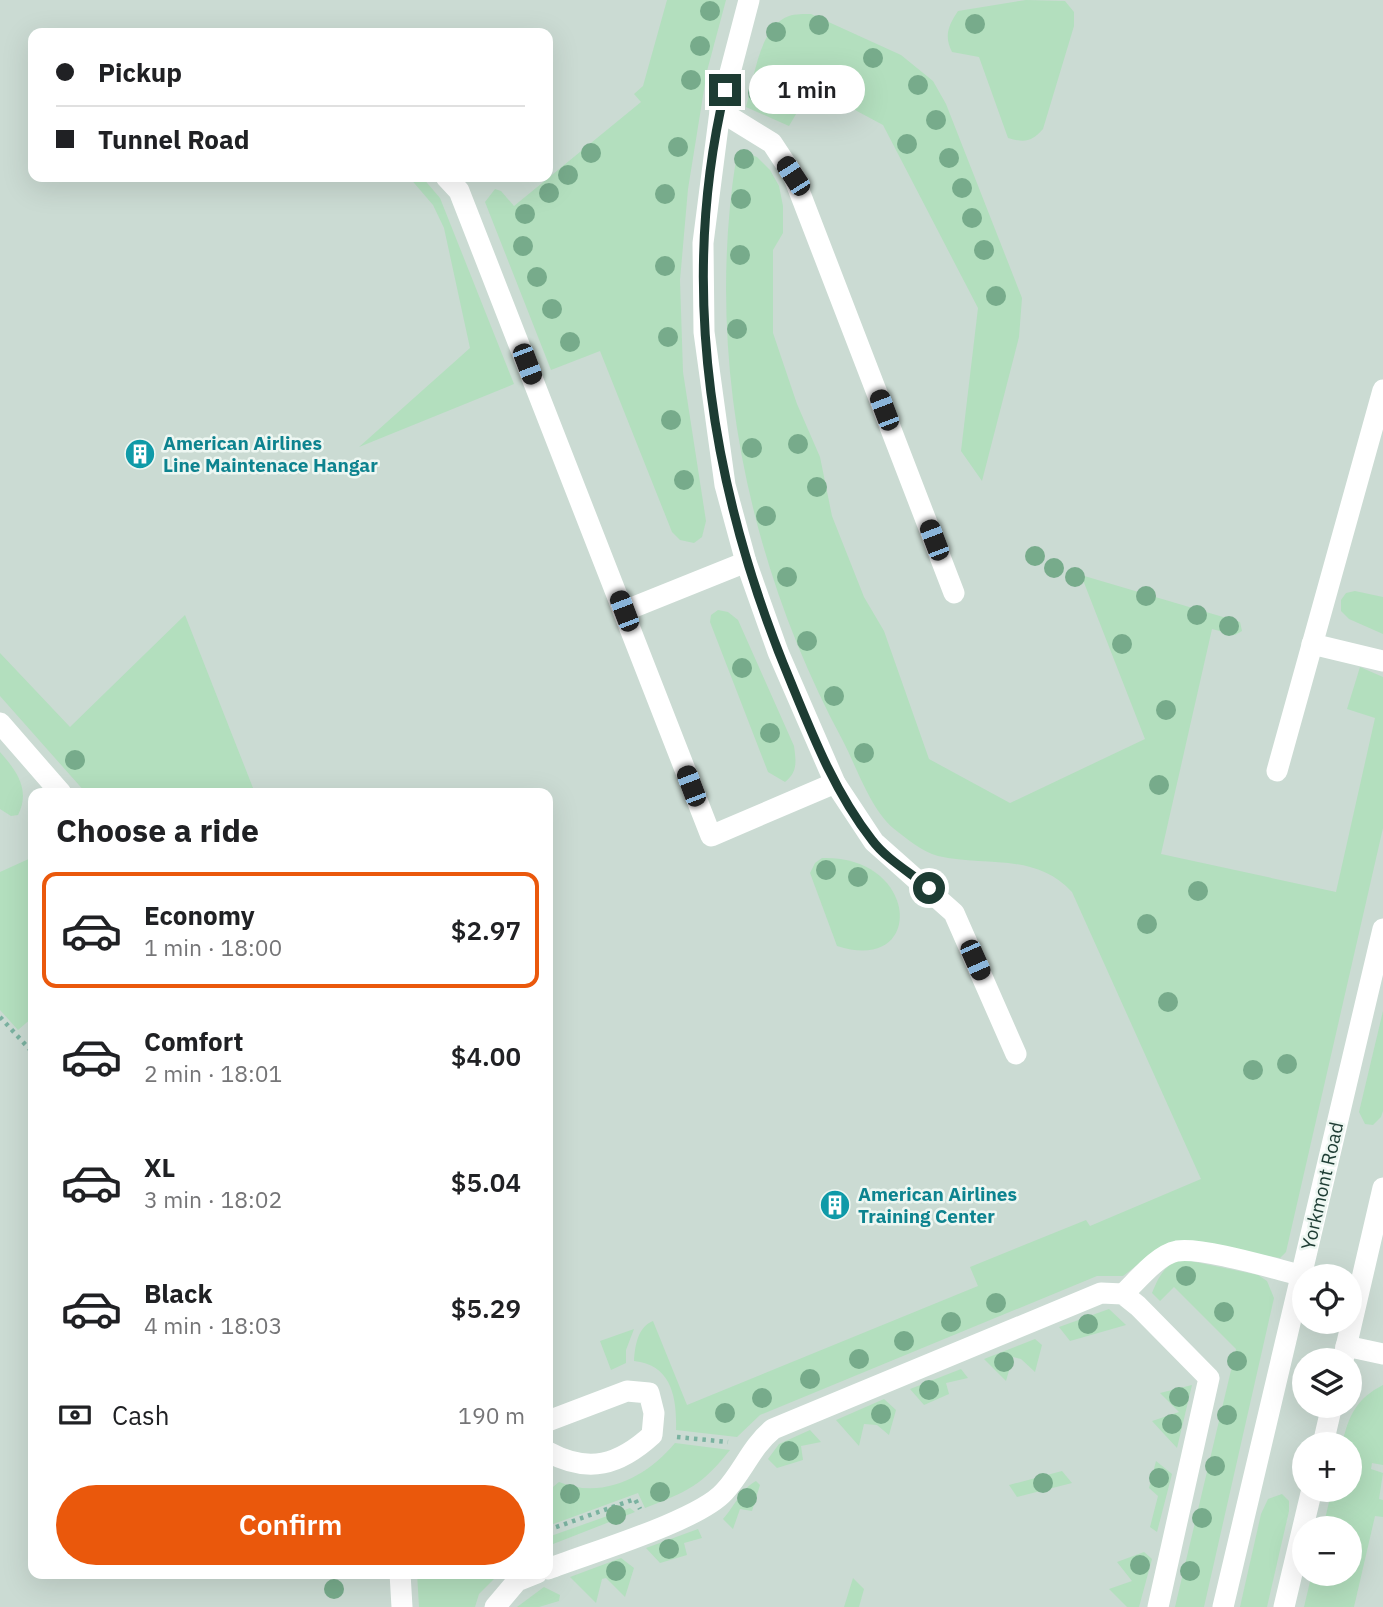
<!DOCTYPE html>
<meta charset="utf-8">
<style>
:root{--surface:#fff;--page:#f2f2f2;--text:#202124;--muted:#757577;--line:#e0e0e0;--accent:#ea580c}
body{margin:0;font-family:"IBM Plex Sans",sans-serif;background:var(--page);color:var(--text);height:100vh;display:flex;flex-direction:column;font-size:26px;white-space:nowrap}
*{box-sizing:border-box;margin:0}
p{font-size:23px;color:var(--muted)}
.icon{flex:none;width:38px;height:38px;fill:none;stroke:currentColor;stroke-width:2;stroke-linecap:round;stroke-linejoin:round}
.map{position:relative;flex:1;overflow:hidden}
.panel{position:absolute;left:28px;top:788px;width:525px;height:791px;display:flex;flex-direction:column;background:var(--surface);border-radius:14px;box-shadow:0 7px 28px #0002}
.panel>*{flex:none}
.top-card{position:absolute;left:28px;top:28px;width:525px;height:154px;border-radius:14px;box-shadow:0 7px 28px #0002;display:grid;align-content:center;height:154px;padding:0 28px;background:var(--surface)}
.controls{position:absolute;left:1292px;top:1264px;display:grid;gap:14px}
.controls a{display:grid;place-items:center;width:70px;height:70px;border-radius:50%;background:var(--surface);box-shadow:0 7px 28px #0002;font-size:35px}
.end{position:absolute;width:32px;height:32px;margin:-16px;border:9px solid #1d3c33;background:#fff;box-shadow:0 0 0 4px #fff}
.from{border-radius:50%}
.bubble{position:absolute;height:49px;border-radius:24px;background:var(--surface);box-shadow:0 7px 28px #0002;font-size:23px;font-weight:600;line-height:49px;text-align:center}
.car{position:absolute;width:21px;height:42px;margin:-21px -10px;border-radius:9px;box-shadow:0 0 5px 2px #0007;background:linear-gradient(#222 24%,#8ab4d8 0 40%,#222 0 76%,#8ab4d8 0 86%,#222 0)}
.top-card b{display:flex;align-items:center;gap:24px;height:66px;font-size:26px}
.top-card b+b{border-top:2px solid var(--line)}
.top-card i{width:18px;height:18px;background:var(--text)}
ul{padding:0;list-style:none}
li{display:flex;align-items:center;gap:21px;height:116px;margin:0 14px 10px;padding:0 14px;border:4px solid transparent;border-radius:14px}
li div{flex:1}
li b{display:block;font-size:26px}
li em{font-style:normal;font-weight:600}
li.current{border-color:var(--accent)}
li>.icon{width:63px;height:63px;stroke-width:1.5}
h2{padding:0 28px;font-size:32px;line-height:84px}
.pay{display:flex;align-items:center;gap:18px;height:77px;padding:0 28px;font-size:26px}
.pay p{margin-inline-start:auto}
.action{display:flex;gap:14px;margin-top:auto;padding:14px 28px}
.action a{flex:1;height:80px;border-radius:42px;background:var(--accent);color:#fff;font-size:28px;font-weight:600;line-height:80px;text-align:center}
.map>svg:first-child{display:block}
.built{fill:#cbdbd3;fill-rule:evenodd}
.green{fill:#b3dfbe}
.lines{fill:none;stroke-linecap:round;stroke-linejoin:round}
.path{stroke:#7ab2a0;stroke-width:4.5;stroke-dasharray:3.5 5;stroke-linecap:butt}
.minor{stroke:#fff;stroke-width:21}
.tree{fill:#77ab8b}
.route{stroke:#1d3c33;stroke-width:9}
.labels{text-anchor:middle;stroke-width:5;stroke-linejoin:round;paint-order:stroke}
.culture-label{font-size:19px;font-weight:bold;fill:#0d838f;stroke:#eef7f2;text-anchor:start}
.street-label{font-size:19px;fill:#1d3c33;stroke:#eef7f2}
</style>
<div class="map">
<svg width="1383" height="1607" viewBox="0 0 1383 1607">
<rect width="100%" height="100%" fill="#ddebe5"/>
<!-- built -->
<path class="built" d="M0,0H1383V1607H0ZM33,33H548V177H33ZM33,793H548V1573H33ZM1304,1276H1349V1321H1304ZM1304,1360H1349V1405H1304ZM1304,1444H1349V1489H1304ZM1304,1528H1349V1573H1304Z"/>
<!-- green -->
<g class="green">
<path d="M667,0H726L707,71L688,189L680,280L683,372L706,521L702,537L694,543L680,540L672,532L600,351L551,370L485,202L495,189L501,191L514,206L641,102L634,94L643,86Z"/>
<path d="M1026,0L1065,1L1074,12V26L1043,129C1031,142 1025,143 1008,138L979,57L952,52C944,36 948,26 958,11Z"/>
<path d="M811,14L901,55L933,81L946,104L1022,298L1019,337L982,481L961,451L978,308L883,125L812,87L789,126L746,107C754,80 759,26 789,16C795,14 804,14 811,14Z"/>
<path d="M746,153L757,157L770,170L779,186L783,206V233L773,250V333L797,404L820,457L832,516L864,597L884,631L929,759L1010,803L1145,739L1081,575L1240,622L1242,631L1235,635L1212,629L1161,854L1336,892L1375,718L1347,709L1360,667L1383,677V828L1286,1252L1280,1258L1176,1241L1159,1248L1123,1276H1097L760,1415L737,1437L676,1430C677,1398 672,1365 634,1361C635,1345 638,1327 653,1321L687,1405L978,1286L970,1267L1086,1220L1090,1226L1201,1179L1072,892C1035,852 985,867 938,856C922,852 906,838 893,828C870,808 857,768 843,741C748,565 705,357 736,159Z"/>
<path d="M409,177H422L440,198L514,384L359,447L470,348L444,228L433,205Z"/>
<path d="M1355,591L1383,597V634L1349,619L1341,611V600L1346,593Z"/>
<path d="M718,610L728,612L738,620L794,746C796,761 798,772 785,782L768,772L710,622L711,615Z"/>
<path d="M185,615L255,793H86L0,696V653L70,727Z"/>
<path d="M0,752C16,770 31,790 18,815L11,816L0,809Z"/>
<path d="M33,857V1017L18,1030L0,1010V872Z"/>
<path d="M822,858C920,855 926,975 837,946L810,873L815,863Z"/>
<path d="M1383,1011V1111L1381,1117L1373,1125L1365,1124L1359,1112Z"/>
<path d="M1181,1259L1258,1275L1267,1281L1274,1298L1204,1607H1175L1236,1349L1174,1287L1160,1301L1152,1293C1159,1276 1164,1266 1181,1259Z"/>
<path d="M1109,1309L1126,1325L1070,1341L1059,1327Z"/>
<path d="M634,1329L626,1350V1363L611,1370L600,1341Z"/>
<path d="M1035,1339L1042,1345L1035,1372L1021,1359L1013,1357L1006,1381L984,1359Z"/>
<path d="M961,1369L968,1378L946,1383L949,1394L924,1405L910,1389Z"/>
<path d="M1192,1385L1177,1448L1152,1421L1179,1412L1160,1393Z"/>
<path d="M1383,1385V1465L1372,1463L1371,1469L1383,1473L1379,1499L1383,1500V1517L1375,1516L1354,1607H1304L1312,1573H1349V1528H1323L1332,1489H1349V1444H1342C1349,1415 1356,1399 1383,1385Z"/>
<path d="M884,1399L896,1410L889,1435L877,1425L864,1424L859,1446L836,1420Z"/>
<path d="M810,1430L821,1442L801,1446L803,1460L777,1468L768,1459L779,1444Z"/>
<path d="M675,1443L730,1450C700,1487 688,1491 645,1508L638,1493L548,1526V1491L559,1482C602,1500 647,1477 675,1443Z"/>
<path d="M1156,1461L1172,1474L1157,1532L1150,1527L1158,1496L1149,1488Z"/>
<path d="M1062,1471L1072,1483L1017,1497L1009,1485Z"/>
<path d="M756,1481L760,1485L752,1511L740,1509L733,1529L723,1519C734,1507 742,1488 756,1481Z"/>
<path d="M1282,1494L1289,1501V1511L1267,1607H1240L1261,1514L1268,1499Z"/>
<path d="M630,1508L635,1512L548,1546V1537Z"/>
<path d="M698,1529L702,1538L684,1543L687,1555L660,1563L646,1548Z"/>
<path d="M1144,1552L1152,1559L1139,1607H1127L1109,1589L1132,1581L1117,1562Z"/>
<path d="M621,1558L634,1568L625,1597L606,1578L602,1579L596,1603L570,1577Z"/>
<path d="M417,1573H500L479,1594L475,1607H419Z"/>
<path d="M853,1578L864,1589L859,1607H844Z"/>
<path d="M544,1587L560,1595L559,1601L539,1607H517Z"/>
</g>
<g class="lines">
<!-- path -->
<g class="path">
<path d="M0,1017L33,1053"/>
<path d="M677,1437L728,1442"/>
<path d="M548,1530L635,1499L640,1509"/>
</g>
<!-- minor -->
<g class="minor">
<path d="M749,0L720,111L703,243L704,332L725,485L746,562L778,652L835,783L874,842L954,913L1016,1054"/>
<path d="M720,111L772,143L793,175L954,593"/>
<path d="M446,177L459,191L711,836L835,783"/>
<path d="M624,611L746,562"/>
<path d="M1312,644L1383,661"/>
<path d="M0,723L61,793"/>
<path d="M1277,771L1383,390"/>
<path d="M1123,1294C1137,1281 1157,1255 1177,1251C1204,1247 1275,1269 1304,1276"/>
<path d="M1346,1346L1383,1354"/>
<path d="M1343,1360L1383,1188"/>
<path d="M548,1421L627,1391L649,1393L654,1413L652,1435C619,1465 589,1474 548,1452"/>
<path d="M1323,1444L1332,1405"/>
<path d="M548,1569C589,1553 698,1521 724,1492C743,1472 751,1447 773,1429L1101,1293L1123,1294L1138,1306L1209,1378L1158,1607"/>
<path d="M400,1573L402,1607"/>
<path d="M495,1607L517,1581L537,1573"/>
<path d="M1223,1607L1383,929"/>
<path d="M1284,1607L1312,1489"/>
</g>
</g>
<!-- trees -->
<g class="tree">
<circle cx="710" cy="11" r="10"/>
<circle cx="975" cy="24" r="10"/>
<circle cx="819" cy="25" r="10"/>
<circle cx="776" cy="32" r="10"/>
<circle cx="700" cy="46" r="10"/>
<circle cx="873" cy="58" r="10"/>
<circle cx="691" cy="80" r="10"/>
<circle cx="918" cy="85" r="10"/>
<circle cx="758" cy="93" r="10"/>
<circle cx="936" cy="120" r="10"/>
<circle cx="907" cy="144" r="10"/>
<circle cx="678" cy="147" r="10"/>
<circle cx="591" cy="153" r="10"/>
<circle cx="949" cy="158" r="10"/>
<circle cx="744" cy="159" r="10"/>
<circle cx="568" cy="175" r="10"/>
<circle cx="962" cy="188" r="10"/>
<circle cx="549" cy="193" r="10"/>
<circle cx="665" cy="194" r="10"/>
<circle cx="741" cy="199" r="10"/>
<circle cx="525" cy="214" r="10"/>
<circle cx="972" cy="218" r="10"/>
<circle cx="523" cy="246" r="10"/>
<circle cx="984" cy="250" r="10"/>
<circle cx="740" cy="255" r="10"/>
<circle cx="665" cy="266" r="10"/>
<circle cx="537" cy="277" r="10"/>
<circle cx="996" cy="296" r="10"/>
<circle cx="552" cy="309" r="10"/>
<circle cx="737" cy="329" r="10"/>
<circle cx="668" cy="337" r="10"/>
<circle cx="570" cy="342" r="10"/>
<circle cx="671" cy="420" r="10"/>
<circle cx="798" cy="444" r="10"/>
<circle cx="752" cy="448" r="10"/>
<circle cx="684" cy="480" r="10"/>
<circle cx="817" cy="487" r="10"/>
<circle cx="766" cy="516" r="10"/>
<circle cx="1035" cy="556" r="10"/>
<circle cx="1054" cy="568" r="10"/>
<circle cx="787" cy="577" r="10"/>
<circle cx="1075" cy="577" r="10"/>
<circle cx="1146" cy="596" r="10"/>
<circle cx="1197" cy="615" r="10"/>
<circle cx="1229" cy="626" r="10"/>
<circle cx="807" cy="641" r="10"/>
<circle cx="1122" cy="644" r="10"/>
<circle cx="742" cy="668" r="10"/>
<circle cx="834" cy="696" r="10"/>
<circle cx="1166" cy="710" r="10"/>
<circle cx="770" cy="733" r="10"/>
<circle cx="864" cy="753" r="10"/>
<circle cx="75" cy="760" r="10"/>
<circle cx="1159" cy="785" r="10"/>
<circle cx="826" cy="870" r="10"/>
<circle cx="858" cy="877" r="10"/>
<circle cx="1198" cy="891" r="10"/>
<circle cx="1147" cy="924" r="10"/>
<circle cx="1168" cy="1002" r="10"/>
<circle cx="1287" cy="1064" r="10"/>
<circle cx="1253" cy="1070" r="10"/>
<circle cx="1186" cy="1276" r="10"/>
<circle cx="996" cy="1303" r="10"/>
<circle cx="1224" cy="1312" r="10"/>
<circle cx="951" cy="1322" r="10"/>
<circle cx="1088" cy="1324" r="10"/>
<circle cx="904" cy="1341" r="10"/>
<circle cx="859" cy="1359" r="10"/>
<circle cx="1237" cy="1361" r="10"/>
<circle cx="1004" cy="1362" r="10"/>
<circle cx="810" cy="1379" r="10"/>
<circle cx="929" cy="1390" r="10"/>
<circle cx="1179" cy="1397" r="10"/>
<circle cx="762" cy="1398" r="10"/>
<circle cx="725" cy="1413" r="10"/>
<circle cx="881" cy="1414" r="10"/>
<circle cx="1227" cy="1415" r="10"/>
<circle cx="1172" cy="1424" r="10"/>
<circle cx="789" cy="1451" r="10"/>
<circle cx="1215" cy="1466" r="10"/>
<circle cx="1159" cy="1478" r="10"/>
<circle cx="1043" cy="1483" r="10"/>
<circle cx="660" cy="1492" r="10"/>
<circle cx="570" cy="1494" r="10"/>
<circle cx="747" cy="1498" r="10"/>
<circle cx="616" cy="1515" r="10"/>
<circle cx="1202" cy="1518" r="10"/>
<circle cx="669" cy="1549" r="10"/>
<circle cx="1140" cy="1565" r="10"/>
<circle cx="616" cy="1571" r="10"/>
<circle cx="1190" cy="1571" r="10"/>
<circle cx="334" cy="1589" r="10"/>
</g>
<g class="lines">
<!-- route -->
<path class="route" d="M725,90C677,291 713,497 792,685C814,739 836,794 872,840C886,859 911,873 929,888"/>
</g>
<!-- icons -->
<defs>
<g id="building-disc" transform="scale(1.575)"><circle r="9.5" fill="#0f9aa8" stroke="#eef7f2"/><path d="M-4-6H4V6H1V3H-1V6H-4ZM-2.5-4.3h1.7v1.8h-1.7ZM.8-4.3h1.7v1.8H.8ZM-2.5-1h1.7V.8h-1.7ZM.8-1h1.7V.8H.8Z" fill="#fff"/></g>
</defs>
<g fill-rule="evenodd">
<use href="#building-disc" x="140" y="454"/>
<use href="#building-disc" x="835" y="1205"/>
</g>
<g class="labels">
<!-- culture labels -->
<g class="culture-label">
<text x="163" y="450">American Airlines<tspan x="163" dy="22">Line Maintenace Hangar</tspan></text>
<text x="858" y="1201">American Airlines<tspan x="858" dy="22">Training Center</tspan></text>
</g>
<!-- street labels -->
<g class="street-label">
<text transform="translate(1322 1186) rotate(-77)" y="7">Yorkmont Road</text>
</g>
</g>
</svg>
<div class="controls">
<a><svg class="icon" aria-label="locate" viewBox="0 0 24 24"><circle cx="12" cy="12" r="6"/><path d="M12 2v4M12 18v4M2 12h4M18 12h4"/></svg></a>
<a><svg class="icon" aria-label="layers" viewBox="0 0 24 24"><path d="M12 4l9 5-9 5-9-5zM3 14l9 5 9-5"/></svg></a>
<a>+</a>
<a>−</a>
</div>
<i class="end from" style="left:929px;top:888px"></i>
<i class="end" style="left:725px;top:90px"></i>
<div class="bubble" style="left:749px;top:65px;width:116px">1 min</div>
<i class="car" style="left:793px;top:176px;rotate:327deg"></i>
<i class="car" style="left:527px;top:364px;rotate:159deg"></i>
<i class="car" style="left:884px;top:410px;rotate:339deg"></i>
<i class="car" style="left:934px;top:540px;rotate:339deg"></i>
<i class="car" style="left:624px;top:611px;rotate:339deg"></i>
<i class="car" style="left:691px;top:786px;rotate:339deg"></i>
<i class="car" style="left:975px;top:960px;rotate:156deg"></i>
<div class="top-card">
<b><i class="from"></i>Pickup</b>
<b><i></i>Tunnel Road</b>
</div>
<section class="panel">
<h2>Choose a ride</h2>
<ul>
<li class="current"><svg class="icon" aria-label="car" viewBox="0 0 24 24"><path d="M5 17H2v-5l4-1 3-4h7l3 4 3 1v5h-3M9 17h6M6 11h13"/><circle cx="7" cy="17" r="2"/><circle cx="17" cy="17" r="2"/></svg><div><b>Economy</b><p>1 min · 18:00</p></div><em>$2.97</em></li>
<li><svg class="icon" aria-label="car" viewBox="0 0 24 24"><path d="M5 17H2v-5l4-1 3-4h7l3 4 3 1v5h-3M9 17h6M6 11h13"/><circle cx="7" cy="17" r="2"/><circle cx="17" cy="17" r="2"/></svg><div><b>Comfort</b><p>2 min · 18:01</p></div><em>$4.00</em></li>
<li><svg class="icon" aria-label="car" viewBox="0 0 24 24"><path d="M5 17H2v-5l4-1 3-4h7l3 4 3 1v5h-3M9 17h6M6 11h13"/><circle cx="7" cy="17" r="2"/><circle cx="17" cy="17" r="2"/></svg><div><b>XL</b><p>3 min · 18:02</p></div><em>$5.04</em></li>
<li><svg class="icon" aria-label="car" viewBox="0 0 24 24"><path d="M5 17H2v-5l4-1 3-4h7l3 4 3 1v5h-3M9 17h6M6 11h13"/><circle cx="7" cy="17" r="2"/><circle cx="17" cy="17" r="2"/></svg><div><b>Black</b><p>4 min · 18:03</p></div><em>$5.29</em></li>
</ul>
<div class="pay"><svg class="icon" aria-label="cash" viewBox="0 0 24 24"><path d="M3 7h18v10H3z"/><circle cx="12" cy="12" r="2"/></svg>Cash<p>190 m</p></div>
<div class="action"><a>Confirm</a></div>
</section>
</div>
